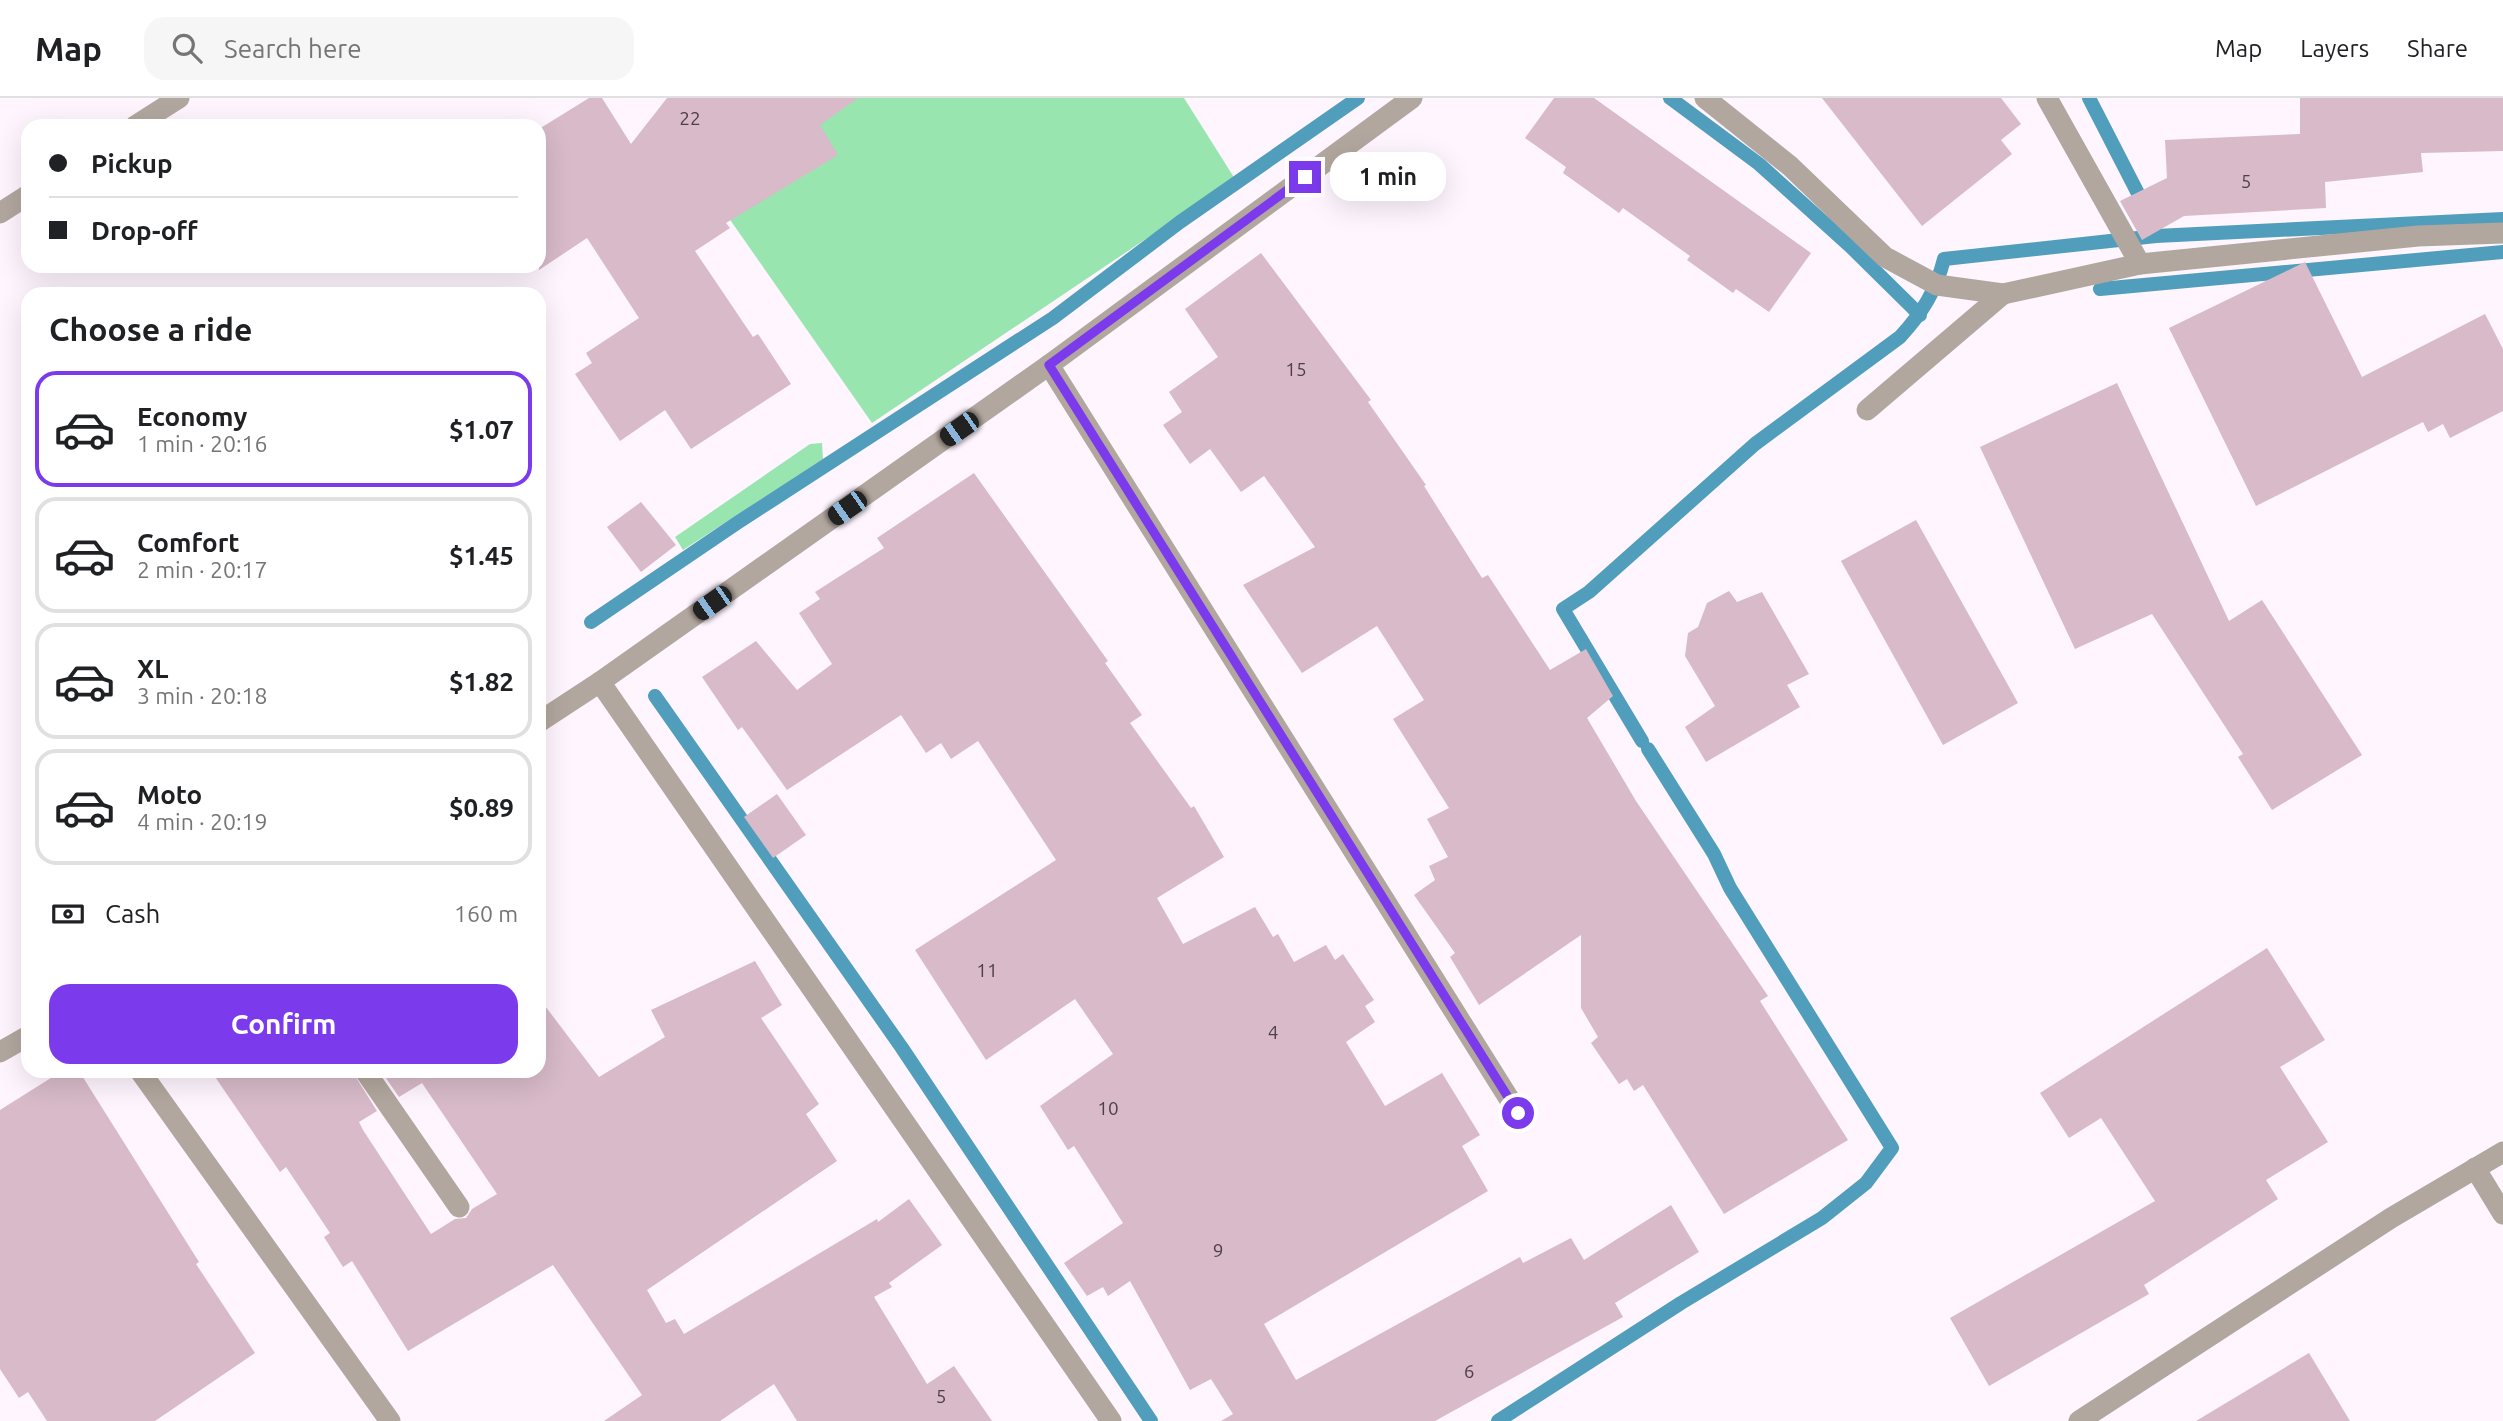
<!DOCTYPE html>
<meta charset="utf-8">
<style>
:root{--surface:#fff;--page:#f6f6f6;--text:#202124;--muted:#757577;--line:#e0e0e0;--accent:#7c3aed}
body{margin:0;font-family:Ubuntu,sans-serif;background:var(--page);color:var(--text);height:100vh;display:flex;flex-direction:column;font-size:26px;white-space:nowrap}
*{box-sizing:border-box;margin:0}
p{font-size:23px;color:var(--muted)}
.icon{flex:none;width:38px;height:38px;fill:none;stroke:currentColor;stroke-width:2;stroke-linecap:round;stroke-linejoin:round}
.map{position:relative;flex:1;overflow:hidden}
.sheet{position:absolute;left:21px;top:189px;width:525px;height:791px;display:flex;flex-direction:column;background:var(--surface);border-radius:21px;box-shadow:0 7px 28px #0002}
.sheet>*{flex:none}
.top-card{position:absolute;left:21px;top:21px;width:525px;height:154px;border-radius:21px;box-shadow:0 7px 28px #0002;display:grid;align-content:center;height:154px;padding:0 28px;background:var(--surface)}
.end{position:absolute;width:32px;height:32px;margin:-16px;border:9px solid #7c3aed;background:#fff;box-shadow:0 0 0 4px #fff}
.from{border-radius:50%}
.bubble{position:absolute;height:49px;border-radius:21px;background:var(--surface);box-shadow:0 7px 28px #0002;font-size:23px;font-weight:700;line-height:49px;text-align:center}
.car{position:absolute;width:21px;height:42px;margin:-21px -10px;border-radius:9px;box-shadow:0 0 5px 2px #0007;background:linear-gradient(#222 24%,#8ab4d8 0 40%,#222 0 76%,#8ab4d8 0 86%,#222 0)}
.top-card b{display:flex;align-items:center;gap:24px;height:66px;font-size:26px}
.top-card b+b{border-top:2px solid var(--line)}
.top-card i{width:18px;height:18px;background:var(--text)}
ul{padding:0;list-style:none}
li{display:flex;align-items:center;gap:21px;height:116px;margin:0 14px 10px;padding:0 14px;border:4px solid var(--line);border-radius:21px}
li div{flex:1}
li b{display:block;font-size:26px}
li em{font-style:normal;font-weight:700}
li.selected{border-color:var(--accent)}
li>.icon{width:63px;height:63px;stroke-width:1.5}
h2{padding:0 28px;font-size:32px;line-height:84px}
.pay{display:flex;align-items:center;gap:18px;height:77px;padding:0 28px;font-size:26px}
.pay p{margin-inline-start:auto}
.primary-button{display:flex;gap:14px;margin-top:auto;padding:14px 28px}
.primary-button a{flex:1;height:80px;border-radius:21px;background:var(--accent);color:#fff;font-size:28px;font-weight:700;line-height:80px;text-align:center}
header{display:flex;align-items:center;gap:42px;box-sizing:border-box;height:98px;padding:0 35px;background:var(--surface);border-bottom:2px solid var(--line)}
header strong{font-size:33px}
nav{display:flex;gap:38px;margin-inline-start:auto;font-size:24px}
.search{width:490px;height:63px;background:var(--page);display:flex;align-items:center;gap:18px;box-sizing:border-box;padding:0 24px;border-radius:21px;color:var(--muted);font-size:26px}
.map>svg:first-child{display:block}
.green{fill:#99e5af}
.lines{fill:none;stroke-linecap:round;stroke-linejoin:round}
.stream{stroke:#509ebc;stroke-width:14}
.building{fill:#d8bac8}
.minor{stroke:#b2a79e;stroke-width:21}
.route{stroke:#7c3aed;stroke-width:9}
.labels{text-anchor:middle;stroke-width:6;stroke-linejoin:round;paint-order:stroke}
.number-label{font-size:19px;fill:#4c3f48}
</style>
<header>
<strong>Map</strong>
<div class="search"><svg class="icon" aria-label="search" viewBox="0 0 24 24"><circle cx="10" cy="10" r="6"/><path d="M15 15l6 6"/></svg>Search here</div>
<nav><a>Map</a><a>Layers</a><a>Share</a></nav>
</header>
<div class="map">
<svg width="2503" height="1323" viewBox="0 0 2503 1323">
<rect width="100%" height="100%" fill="#fef5fe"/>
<!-- green -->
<g class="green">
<path d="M841,0H1184L1235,81L872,325L703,83Z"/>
<path d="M822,345L823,361L683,452L675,439L810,346Z"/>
</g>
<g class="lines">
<!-- stream -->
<g class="stream">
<path d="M1670,0L1759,66L1850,148L1920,217"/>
<path d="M2089,0L2146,111"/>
<path d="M2100,191L2503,154"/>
<path d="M591,524L737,425L1053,220L1180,124L1358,0"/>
<path d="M655,598L902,950L1151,1323"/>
<path d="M1642,643L1563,511L1589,494L1755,346L1900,239C1922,215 1936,193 1944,161L2156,138L2503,121"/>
<path d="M1498,1323L1681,1205L1822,1120L1866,1085L1892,1050L1730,790L1714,756L1648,651"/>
</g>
</g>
<!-- building -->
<g class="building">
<path d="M589,0H602L631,46L667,0H858L820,27L838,57L726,125L730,130L695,153L753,239L758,236L791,286L691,351L665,312L620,343L575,276L592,265L586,255L639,220L587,140L539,172V31Z"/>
<path d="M1554,0H1594L1811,155L1769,214L1736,191L1733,195L1687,162L1690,158L1623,110L1619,115L1563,75L1566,69L1525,40Z"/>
<path d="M1822,0H2001L2021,26L2001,42L2012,56L1922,128Z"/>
<path d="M2300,0H2503V53L2421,55L2423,74L2325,84L2326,110L2184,118L2142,142L2120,103L2167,80L2165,42L2300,36Z"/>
<path d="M1261,155L1371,302L1368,304L1426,387L1424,388L1482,480L1488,477L1550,572L1586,551L1613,598L1587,620L1636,703L1768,898L1760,903L1848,1042L1724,1116L1643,987L1634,993L1627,981L1619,986L1591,945L1598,939L1581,910V837L1479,907L1450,859L1455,855L1414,797L1435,782L1429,768L1448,759L1427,721L1449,710L1393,621L1424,602L1377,528L1302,575L1243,487L1315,449L1264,378L1241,394L1210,351L1190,366L1163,327L1182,314L1169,294L1218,259L1185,211Z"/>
<path d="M2305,164L2362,279L2485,216L2503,251V313L2450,340L2443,326L2428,334L2423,324L2256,408L2169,230Z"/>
<path d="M2117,285L2229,523L2262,502L2362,657L2272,712L2238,659L2243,656L2152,516L2075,551L1980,349Z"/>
<path d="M974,375L1108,563L1105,565L1142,617L1130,625L1191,710L1194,708L1224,759L1157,800L1183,846L1255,809L1273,839L1278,836L1294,864L1326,847L1335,862L1343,856L1374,902L1365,908L1375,924L1346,944L1385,1008L1442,975L1480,1037L1462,1048L1488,1093L1264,1226L1296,1282L1520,1159L1523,1165L1571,1140L1584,1162L1671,1107L1699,1154L1615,1205L1623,1219L1435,1323H1221L1233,1316L1211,1281L1190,1292L1130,1183L1108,1198L1103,1189L1087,1198L1064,1165L1123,1125L1074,1048L1068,1052L1040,1008L1113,956L1075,901L986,962L915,852L1056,762L978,643L951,661L941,645L926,655L901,617L787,692L742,629L738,632L702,579L756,543L797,592L832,566L799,515L820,501L815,494L884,450L877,440Z"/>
<path d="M641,404L676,447L641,474L607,429Z"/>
<path d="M1916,422L2018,605L1943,647L1841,463Z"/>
<path d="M1729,493L1737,504L1762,494L1809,576L1787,587L1800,609L1706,664L1685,629L1715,608L1685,558L1688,535L1698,529L1707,505Z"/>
<path d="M777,696L806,737L773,760L744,719Z"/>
<path d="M2267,850L2325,942L2280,969L2328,1044L2266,1082L2278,1101L2144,1187L2149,1196L1989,1288L1950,1220L2155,1103L2101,1020L2069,1040L2040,995Z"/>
<path d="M755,863L782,907L761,920L819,1006L806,1016L837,1063L647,1192L666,1225L675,1221L684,1236L877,1121L878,1124L909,1101L942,1147L889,1185L892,1189L874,1199L927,1286L954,1268L992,1323H797L774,1286L720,1323H604L642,1297L553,1167L408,1253L352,1163L343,1169L324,1139L330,1135L286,1069L280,1074L211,973H352L377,1013L359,1024L363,1032L431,1136L455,1121L466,1120L472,1111L497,1096L422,985L399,999L381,973H539V900L599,979L665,939L651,912Z"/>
<path d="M62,973H79L199,1164L196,1166L255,1255L155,1323H47L28,1294L19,1300L0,1271V1012Z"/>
<path d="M2309,1255L2350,1323H2196Z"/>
</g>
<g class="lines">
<!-- minor -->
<g class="minor">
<path d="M1705,0L1790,68L1885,159L1937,187L2003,196L2140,166L2418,138L2503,135"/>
<path d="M2047,0L2140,166"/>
<path d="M135,28L179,0"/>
<path d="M0,115L28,97"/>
<path d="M1049,267L1518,1015"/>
<path d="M1867,312L2003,196"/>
<path d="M600,584L1111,1323"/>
<path d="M539,624L600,584L1049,267L1412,0"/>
<path d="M0,954L28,938"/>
<path d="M140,973L390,1323"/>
<path d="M365,973L459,1109"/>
<path d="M2475,1070L2503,1116"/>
<path d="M2079,1323L2391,1120L2503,1054"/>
</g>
</g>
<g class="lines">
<!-- route -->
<path class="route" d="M1305,79L1049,267L1518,1015"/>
</g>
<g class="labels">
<!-- number labels -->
<g class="number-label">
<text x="690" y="27">22</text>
<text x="2246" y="90">5</text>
<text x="1296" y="278">15</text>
<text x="987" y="879">11</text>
<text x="1273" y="941">4</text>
<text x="1108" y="1017">10</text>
<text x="1218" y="1159">9</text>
<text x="1469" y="1280">6</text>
<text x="941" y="1305">5</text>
</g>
</g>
</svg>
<i class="end from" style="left:1518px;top:1015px"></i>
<i class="end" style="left:1305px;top:79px"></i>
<div class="bubble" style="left:1330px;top:54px;width:116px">1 min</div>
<i class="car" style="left:959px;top:331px;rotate:235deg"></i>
<i class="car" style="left:847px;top:410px;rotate:235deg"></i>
<i class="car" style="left:712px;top:505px;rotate:235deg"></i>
<div class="top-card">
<b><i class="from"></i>Pickup</b>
<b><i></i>Drop-off</b>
</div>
<section class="sheet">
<h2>Choose a ride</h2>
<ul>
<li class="selected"><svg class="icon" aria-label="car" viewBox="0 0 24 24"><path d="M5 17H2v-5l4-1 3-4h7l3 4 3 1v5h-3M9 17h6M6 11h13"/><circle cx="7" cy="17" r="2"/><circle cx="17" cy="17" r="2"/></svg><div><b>Economy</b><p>1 min · 20:16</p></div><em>$1.07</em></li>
<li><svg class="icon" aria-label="car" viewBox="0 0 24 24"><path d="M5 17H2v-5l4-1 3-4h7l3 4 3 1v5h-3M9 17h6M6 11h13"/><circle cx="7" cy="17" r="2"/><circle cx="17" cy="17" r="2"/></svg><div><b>Comfort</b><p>2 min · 20:17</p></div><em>$1.45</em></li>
<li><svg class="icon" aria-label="car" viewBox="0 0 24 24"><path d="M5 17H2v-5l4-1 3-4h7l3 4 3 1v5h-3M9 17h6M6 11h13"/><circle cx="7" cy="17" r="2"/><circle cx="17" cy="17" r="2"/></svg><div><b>XL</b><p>3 min · 20:18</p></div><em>$1.82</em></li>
<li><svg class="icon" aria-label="car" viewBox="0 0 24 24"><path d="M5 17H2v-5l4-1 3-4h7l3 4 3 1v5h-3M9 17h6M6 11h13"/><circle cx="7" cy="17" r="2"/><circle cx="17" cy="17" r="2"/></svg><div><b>Moto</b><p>4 min · 20:19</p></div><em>$0.89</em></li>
</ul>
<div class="pay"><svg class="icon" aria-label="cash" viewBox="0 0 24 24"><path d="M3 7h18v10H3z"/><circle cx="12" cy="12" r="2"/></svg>Cash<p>160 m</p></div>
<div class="primary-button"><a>Confirm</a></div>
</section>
</div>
